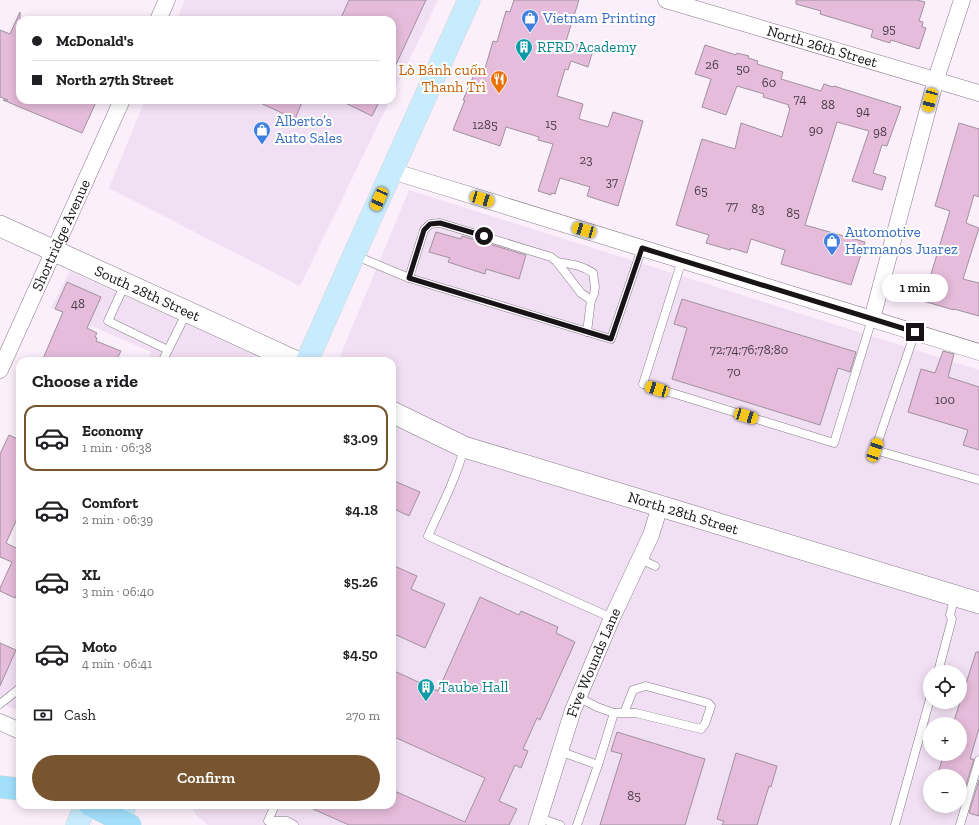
<!DOCTYPE html>
<meta charset="utf-8">
<style>
:root{--surface:#fff;--page:#f6f6f6;--text:#202124;--muted:#757577;--line:#e0e0e0;--accent:#78552e}
body{margin:0;font-family:"Zilla Slab",serif;background:var(--page);color:var(--text);height:100vh;display:flex;flex-direction:column;font-size:15px;white-space:nowrap}
*{box-sizing:border-box;margin:0}
p{font-size:13px;color:var(--muted)}
.icon{flex:none;width:22px;height:22px;fill:none;stroke:currentColor;stroke-width:2;stroke-linecap:round;stroke-linejoin:round}
.map{position:relative;flex:1;overflow:hidden}
.panel{position:absolute;left:16px;top:357px;width:380px;height:452px;display:flex;flex-direction:column;background:var(--surface);border-radius:12px;box-shadow:0 2px 10px #0003}
.panel>*{flex:none}
.banner{position:absolute;left:16px;top:16px;width:380px;height:88px;border-radius:12px;box-shadow:0 2px 10px #0003;display:grid;align-content:center;height:88px;padding:0 16px;background:var(--surface)}
.fabs{position:absolute;left:923px;top:665px;display:grid;gap:8px}
.fabs a{display:grid;place-items:center;width:44px;height:44px;border-radius:50%;background:var(--surface);box-shadow:0 2px 10px #0003;font-size:20px}
.end{position:absolute;width:18px;height:18px;margin:-9px;border:5px solid #171317;background:#fff;box-shadow:0 0 0 2px #fff}
.from{border-radius:50%}
.bubble{position:absolute;height:28px;border-radius:14px;background:var(--surface);box-shadow:0 2px 10px #0003;font-size:13px;font-weight:600;line-height:28px;text-align:center}
.car{position:absolute;width:12px;height:24px;margin:-12px -6px;border-radius:5px;box-shadow:0 0 3px 1px #0007;background:linear-gradient(#f5c518 24%,#345 0 40%,#f5c518 0 76%,#345 0 86%,#f5c518 0)}
.banner b{display:flex;align-items:center;gap:14px;height:38px;font-size:15px}
.banner b+b{border-top:1px solid var(--line)}
.banner i{width:10px;height:10px;background:var(--text)}
ul{padding:0;list-style:none}
li{display:flex;align-items:center;gap:12px;height:66px;margin:0 8px 6px;padding:0 8px;border:2px solid transparent;border-radius:12px}
li div{flex:1}
li b{display:block;font-size:15px}
li em{font-style:normal;font-weight:600}
li.selected{border-color:var(--accent)}
li>.icon{width:36px;height:36px;stroke-width:1.5}
h2{padding:0 16px;font-size:18px;line-height:48px}
.pay{display:flex;align-items:center;gap:10px;height:44px;padding:0 16px;font-size:15px}
.pay p{margin-inline-start:auto}
.action{display:flex;gap:8px;margin-top:auto;padding:8px 16px}
.action a{flex:1;height:46px;border-radius:24px;background:var(--accent);color:#fff;font-size:16px;font-weight:600;line-height:46px;text-align:center}
.map>svg:first-child{display:block}
.built{fill:#f1e0f3;fill-rule:evenodd}
.building{fill:#e5bcdb;stroke:#9f929c}
.lines{fill:none;stroke-linecap:round;stroke-linejoin:round}
.service-casing{stroke:#857a86;stroke-width:9}
.minor-casing{stroke:#857a86;stroke-width:17}
.tertiary-casing{stroke:#857a86;stroke-width:22}
.primary-casing{stroke:#d5d5d5;stroke-width:23}
.motorway-casing{stroke:#d5d5d5;stroke-width:23}
.service{stroke:#fff;stroke-width:8}
.minor{stroke:#fff;stroke-width:16}
.tertiary{stroke:#fff;stroke-width:21}
.primary{stroke:#c7ecfd;stroke-width:22}
.motorway{stroke:#a2dffb;stroke-width:22}
.route{stroke:#171317;stroke-width:5}
.labels{text-anchor:middle;stroke-width:4;stroke-linejoin:round;paint-order:stroke}
.number-label{font-size:13px;fill:#4a3d48}
.shop-label{font-size:15px;fill:#366cbe;stroke:#fff;text-anchor:start}
.street-label{font-size:15px;fill:#171317;stroke:#fff}
.culture-label{font-size:15px;fill:#0d838f;stroke:#fff;text-anchor:start}
.food-label{font-size:15px;fill:#c56008;stroke:#fff;text-anchor:end}
</style>
<div class="map">
<svg width="979" height="825" viewBox="0 0 979 825">
<rect width="100%" height="100%" fill="#fbeffc"/>
<!-- built -->
<g class="built">
<path d="M185,0H438L392,96V20H177Z"/>
<path d="M145,100H390L300,286L109,188Z"/>
<path d="M409,190L979,370V825H208L196,815L191,805H392V361H338ZM930,672H960V702H930ZM930,724H960V754H930ZM930,776H960V806H930Z"/>
<path d="M70,271L269,361H147L151,352L51,308Z"/>
<path d="M20,642V711L0,703V686Z"/>
</g>
<!-- building -->
<g class="building">
<path d="M349,0H426L392,73V20H340Z"/>
<path d="M514,0H579L566,41L593,50L588,67L571,61L568,70L565,69L557,96L583,104L579,119L608,127L613,112L643,121L618,206L587,196L590,187L560,178L555,194L551,193V195L538,191L553,144L538,140L539,137L506,127L500,146L453,130L465,100H463L476,70L484,72L493,41L497,42L506,11L510,12Z"/>
<path d="M796,0H917L925,2L919,21L923,22L922,27L926,28L919,49L891,40L890,43L871,37L873,30L820,14L821,11L796,4Z"/>
<path d="M20,12V100H97L82,133L3,100H8L0,97V30L10,34Z"/>
<path d="M705,45L736,55L737,53L749,56L748,58L758,61L757,64L783,72L781,79L821,91L824,84L833,87L834,86L901,107L887,146L882,145L873,173L886,177L882,190L852,181L869,131L837,122L805,225L865,242L851,285L781,264L785,250L751,239L747,253L731,248L730,250L706,243L709,235L676,225L702,139L735,149L741,123L782,137L790,108L788,107L789,105L763,97L764,94L737,86L726,115L702,107L711,79L695,74Z"/>
<path d="M254,100H303L295,119Z"/>
<path d="M339,100H380L372,116Z"/>
<path d="M959,123L979,129V197L974,195L966,223L979,228L963,279L979,283V316L954,309V310L923,301L950,211L935,206Z"/>
<path d="M436,232L461,239L462,236L526,255L519,279L486,269L485,274L448,262L450,258L429,252Z"/>
<path d="M67,282L101,297L87,328L97,333L95,337L97,338L96,341L121,351L116,361H42L63,312L55,309Z"/>
<path d="M682,299L856,352L850,372L838,368L820,425L672,379L687,328L674,324Z"/>
<path d="M943,351L954,354L948,377L979,387V450L963,445L968,430L908,412L921,369L935,373Z"/>
<path d="M9,435L20,440V512L6,543L18,549L20,546V589L15,598L0,591V588L12,562L0,557V454Z"/>
<path d="M392,480L420,492L409,516L392,508Z"/>
<path d="M392,565L417,576L411,589L445,604L425,648L392,633Z"/>
<path d="M480,597L519,615L521,611L558,627L556,633L575,642L540,720L537,718L523,749L528,751L521,768L515,765L499,801L517,809L509,825H349L304,805H392V790L465,822L485,778L392,736V670L438,691Z"/>
<path d="M0,643L16,650L0,686Z"/>
<path d="M976,652H979V728L970,759H974L960,805V776H937L944,754H960V724H953Z"/>
<path d="M617,732L705,759L685,825H600L622,754L611,751Z"/>
<path d="M736,753L777,766L771,787L769,786L757,825H722L724,821L717,819Z"/>
<path d="M979,780V816L969,813Z"/>
</g>
<g class="lines">
<!-- service casing -->
<g class="service-casing">
<g id="service">
<path d="M354,255L409,278L611,339L642,248"/>
<path d="M682,260L643,384L834,443L872,319"/>
<path d="M557,262C570,264 582,265 593,273L595,287L594,294L591,300L587,332"/>
<path d="M409,278L424,230L430,224L440,223L551,257L557,262L581,293L591,300"/>
<path d="M125,284L108,321L168,350"/>
<path d="M915,332L875,450L979,480"/>
<path d="M165,361L163,360L187,312"/>
<path d="M464,448C456,479 441,507 428,536L612,618"/>
<path d="M640,559L655,566"/>
<path d="M938,672L952,619L950,615L955,596"/>
<path d="M578,697L597,707L614,713H636L701,729L705,724L711,706L708,703L646,686L633,690L624,713"/>
<path d="M0,704L20,688"/>
<path d="M559,751L598,765L614,713"/>
<path d="M275,805L268,821H287L294,825"/>
<path d="M539,818L560,825"/>
<path d="M577,825L598,765"/>
<path d="M895,825L930,699"/>
<path d="M960,825L979,760"/>
</g>
</g>
<!-- minor casing -->
<g class="minor-casing">
<g id="minor">
<path id="s1" d="M666,0L979,93"/>
<path d="M158,20L167,0"/>
<path d="M392,171L979,352"/>
<path d="M872,319L936,79L962,0"/>
<path id="s2" d="M0,370L122,100"/>
<path d="M0,722L20,731"/>
<path id="s3" d="M537,825L573,710L612,618L651,535L660,506"/>
</g>
</g>
<!-- tertiary casing -->
<g class="tertiary-casing">
<g id="tertiary">
<path id="s4" d="M0,226L295,361"/>
<path id="s5" d="M392,412L464,447L660,506L979,603"/>
</g>
</g>
<!-- primary casing -->
<g class="primary-casing">
<g id="primary">
<path d="M307,361L349,266L469,0"/>
<path d="M77,825L86,805"/>
<path d="M118,825L125,805"/>
</g>
</g>
<!-- motorway casing -->
<g class="motorway-casing">
<g id="motorway">
<path d="M0,787L20,789"/>
<path d="M90,805L130,825"/>
</g>
</g>
<!-- service -->
<use href="#service" class="service"/>
<!-- minor -->
<use href="#minor" class="minor"/>
<!-- tertiary -->
<use href="#tertiary" class="tertiary"/>
<!-- primary -->
<use href="#primary" class="primary"/>
<!-- motorway -->
<use href="#motorway" class="motorway"/>
</g>
<g class="lines">
<!-- route -->
<path class="route" d="M484,236L440,223L430,224L424,230L409,278L611,339L642,248L915,332"/>
</g>
<!-- icons -->
<defs>
<g id="shop-pin" transform="scale(0.9)"><path d="M0 17L-7.5 6A9.5 9.5 0 1 1 7.5 6Z" fill="#3f7fe0" stroke="#fff"/><path d="M-5-2.5h2.3a2.7 3.5 0 0 1 5.4 0H5L5.5 6h-11ZM-1.5-2.5h3a1.5 2.3 0 0 0-3 0Z" fill="#fff"/></g>
<g id="building-pin" transform="scale(0.9)"><path d="M0 17L-7.5 6A9.5 9.5 0 1 1 7.5 6Z" fill="#0f9aa8" stroke="#fff"/><path d="M-4-6H4V6H1V3H-1V6H-4ZM-2.5-4.3h1.7v1.8h-1.7ZM.8-4.3h1.7v1.8H.8ZM-2.5-1h1.7V.8h-1.7ZM.8-1h1.7V.8H.8Z" fill="#fff"/></g>
<g id="restaurant-pin" transform="scale(0.9)"><path d="M0 17L-7.5 6A9.5 9.5 0 1 1 7.5 6Z" fill="#e8710a" stroke="#fff"/><path d="M-5-6h1v4h1v-4h1v4h1v-4h1v5L-1.5 .5V6h-2V.5L-5-1ZM5-6V6H3V1.5H1.5Q1.5-4 5-6Z" fill="#fff"/></g>
</defs>
<g fill-rule="evenodd">
<use href="#shop-pin" x="530" y="18"/>
<use href="#building-pin" x="524" y="47"/>
<use href="#restaurant-pin" x="499" y="79"/>
<use href="#shop-pin" x="262" y="130"/>
<use href="#shop-pin" x="832" y="241"/>
<use href="#building-pin" x="426" y="687"/>
</g>
<g class="labels">
<!-- number labels -->
<g class="number-label">
<text x="889" y="33">95</text>
<text x="712" y="69">26</text>
<text x="743" y="73">50</text>
<text x="769" y="87">60</text>
<text x="800" y="103">74</text>
<text x="828" y="109">88</text>
<text x="863" y="115">94</text>
<text x="551" y="128">15</text>
<text x="485" y="129">1285</text>
<text x="816" y="134">90</text>
<text x="880" y="136">98</text>
<text x="586" y="164">23</text>
<text x="612" y="186">37</text>
<text x="701" y="195">65</text>
<text x="732" y="210">77</text>
<text x="758" y="213">83</text>
<text x="793" y="217">85</text>
<text x="78" y="308">48</text>
<text x="749" y="354">72;74;76;78;80</text>
<text x="734" y="376">70</text>
<text x="945" y="404">100</text>
<text x="634" y="800">85</text>
</g>
<!-- shop labels -->
<g class="shop-label">
<text x="543" y="23">Vietnam Printing</text>
<text x="275" y="126">Alberto’s<tspan x="275" dy="17">Auto Sales</tspan></text>
<text x="845" y="237">Automotive<tspan x="845" dy="17">Hermanos Juarez</tspan></text>
</g>
<!-- street labels -->
<g class="street-label">
<text dy="5" stroke="none"><textPath href="#s1" startOffset="163">North 26th Street</textPath></text>
<text dy="5" stroke="none"><textPath href="#s2" startOffset="148">Shortridge Avenue</textPath></text>
<text dy="5" stroke="none"><textPath href="#s4" startOffset="162">South 28th Street</textPath></text>
<text dy="5" stroke="none"><textPath href="#s5" startOffset="309">North 28th Street</textPath></text>
<text dy="5" stroke="none"><textPath href="#s3" startOffset="172">Five Wounds Lane</textPath></text>
</g>
<!-- culture labels -->
<g class="culture-label">
<text x="537" y="52">RFRD Academy</text>
<text x="439" y="692">Taube Hall</text>
</g>
<!-- food labels -->
<g class="food-label">
<text x="486" y="75">Lò Bánh cuốn<tspan x="486" dy="17">Thanh Trì</tspan></text>
</g>
</g>
</svg>
<div class="fabs">
<a><svg class="icon" aria-label="locate" viewBox="0 0 24 24"><circle cx="12" cy="12" r="6"/><path d="M12 2v4M12 18v4M2 12h4M18 12h4"/></svg></a>
<a>+</a>
<a>−</a>
</div>
<i class="end from" style="left:484px;top:236px"></i>
<i class="end" style="left:915px;top:332px"></i>
<div class="bubble" style="left:882px;top:274px;width:66px">1 min</div>
<i class="car" style="left:930px;top:100px;rotate:195deg"></i>
<i class="car" style="left:379px;top:199px;rotate:204deg"></i>
<i class="car" style="left:482px;top:199px;rotate:107deg"></i>
<i class="car" style="left:584px;top:230px;rotate:287deg"></i>
<i class="car" style="left:657px;top:389px;rotate:287deg"></i>
<i class="car" style="left:746px;top:416px;rotate:107deg"></i>
<i class="car" style="left:875px;top:450px;rotate:19deg"></i>
<div class="banner">
<b><i class="from"></i>McDonald's</b>
<b><i></i>North 27th Street</b>
</div>
<section class="panel">
<h2>Choose a ride</h2>
<ul>
<li class="selected"><svg class="icon" aria-label="car" viewBox="0 0 24 24"><path d="M5 17H2v-5l4-1 3-4h7l3 4 3 1v5h-3M9 17h6M6 11h13"/><circle cx="7" cy="17" r="2"/><circle cx="17" cy="17" r="2"/></svg><div><b>Economy</b><p>1 min · 06:38</p></div><em>$3.09</em></li>
<li><svg class="icon" aria-label="car" viewBox="0 0 24 24"><path d="M5 17H2v-5l4-1 3-4h7l3 4 3 1v5h-3M9 17h6M6 11h13"/><circle cx="7" cy="17" r="2"/><circle cx="17" cy="17" r="2"/></svg><div><b>Comfort</b><p>2 min · 06:39</p></div><em>$4.18</em></li>
<li><svg class="icon" aria-label="car" viewBox="0 0 24 24"><path d="M5 17H2v-5l4-1 3-4h7l3 4 3 1v5h-3M9 17h6M6 11h13"/><circle cx="7" cy="17" r="2"/><circle cx="17" cy="17" r="2"/></svg><div><b>XL</b><p>3 min · 06:40</p></div><em>$5.26</em></li>
<li><svg class="icon" aria-label="car" viewBox="0 0 24 24"><path d="M5 17H2v-5l4-1 3-4h7l3 4 3 1v5h-3M9 17h6M6 11h13"/><circle cx="7" cy="17" r="2"/><circle cx="17" cy="17" r="2"/></svg><div><b>Moto</b><p>4 min · 06:41</p></div><em>$4.50</em></li>
</ul>
<div class="pay"><svg class="icon" aria-label="cash" viewBox="0 0 24 24"><path d="M3 7h18v10H3z"/><circle cx="12" cy="12" r="2"/></svg>Cash<p>270 m</p></div>
<div class="action"><a>Confirm</a></div>
</section>
</div>
